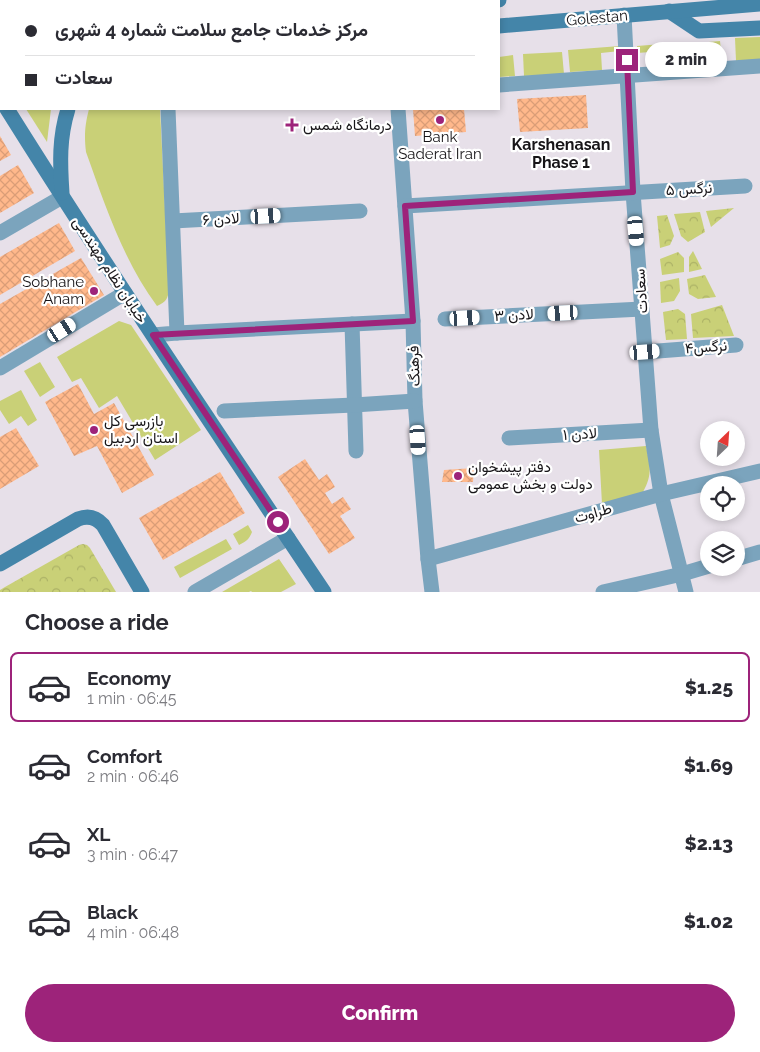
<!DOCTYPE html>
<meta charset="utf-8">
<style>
:root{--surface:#fff;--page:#f2f2f3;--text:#2b2b33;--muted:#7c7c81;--line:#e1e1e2;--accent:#9d237a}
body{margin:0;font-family:Raleway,Vazirmatn,sans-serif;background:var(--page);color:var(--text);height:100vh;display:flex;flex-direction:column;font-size:19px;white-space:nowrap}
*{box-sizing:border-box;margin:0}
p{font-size:16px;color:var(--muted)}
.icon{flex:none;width:28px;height:28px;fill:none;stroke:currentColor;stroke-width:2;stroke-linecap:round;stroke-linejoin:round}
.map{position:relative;height:592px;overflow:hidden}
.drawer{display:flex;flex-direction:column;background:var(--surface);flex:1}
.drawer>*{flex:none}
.hud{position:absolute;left:0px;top:0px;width:500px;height:110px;box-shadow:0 2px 8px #0003;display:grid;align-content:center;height:110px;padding:0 25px;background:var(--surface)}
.needle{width:32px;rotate:25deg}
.fabs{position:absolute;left:700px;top:421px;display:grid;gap:10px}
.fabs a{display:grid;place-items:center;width:45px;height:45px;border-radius:50%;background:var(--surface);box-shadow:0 2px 8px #0003;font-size:25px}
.end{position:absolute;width:22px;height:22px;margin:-11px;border:6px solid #9d237a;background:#fff;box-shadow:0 0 0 2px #fff}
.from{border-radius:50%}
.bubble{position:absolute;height:35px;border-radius:18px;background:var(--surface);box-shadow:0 2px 8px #0003;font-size:16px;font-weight:800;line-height:35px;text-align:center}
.car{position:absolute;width:15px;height:30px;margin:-15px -8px;border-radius:6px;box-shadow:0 0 4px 1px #0007;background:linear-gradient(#fff 24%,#345 0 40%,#fff 0 76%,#345 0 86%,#fff 0)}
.hud b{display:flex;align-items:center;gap:18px;height:48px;font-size:19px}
.hud b+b{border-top:1px solid var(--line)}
.hud i{width:12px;height:12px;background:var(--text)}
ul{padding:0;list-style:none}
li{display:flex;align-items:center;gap:15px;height:70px;margin:0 10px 8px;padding:0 15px;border:2px solid transparent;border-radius:8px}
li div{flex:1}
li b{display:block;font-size:19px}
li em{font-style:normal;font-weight:800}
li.selected{border-color:var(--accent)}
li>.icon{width:45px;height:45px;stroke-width:1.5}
h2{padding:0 25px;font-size:22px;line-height:60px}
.primary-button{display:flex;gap:10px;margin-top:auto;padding:10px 25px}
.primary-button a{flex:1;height:58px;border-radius:30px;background:var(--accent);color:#fff;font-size:20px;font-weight:800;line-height:58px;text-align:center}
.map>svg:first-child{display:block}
.grass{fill:#c9d077}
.park{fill:url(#park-crowns)}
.building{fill:url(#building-cross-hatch)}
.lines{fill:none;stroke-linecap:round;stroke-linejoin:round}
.street{stroke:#7ba4bd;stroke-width:15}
.secondary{stroke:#4485a9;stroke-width:15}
.route{stroke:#9d237a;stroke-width:6}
.poi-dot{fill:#9d237a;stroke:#fff;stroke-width:2}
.labels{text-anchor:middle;stroke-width:4.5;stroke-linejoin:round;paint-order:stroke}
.street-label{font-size:15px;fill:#171518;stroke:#fff}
.poi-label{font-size:15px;fill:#171518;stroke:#fff;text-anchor:start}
.neighbourhood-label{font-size:16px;font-weight:bold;fill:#171518;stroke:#fff}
</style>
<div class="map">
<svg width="760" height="592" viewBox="0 0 760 592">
<defs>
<pattern id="park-crowns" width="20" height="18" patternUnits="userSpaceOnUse" patternTransform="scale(1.25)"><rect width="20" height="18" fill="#c9d077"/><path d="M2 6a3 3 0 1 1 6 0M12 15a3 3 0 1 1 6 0" fill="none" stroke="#acb266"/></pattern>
<pattern id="building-cross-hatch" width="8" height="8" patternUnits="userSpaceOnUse" patternTransform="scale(1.25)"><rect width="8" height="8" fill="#ffb88b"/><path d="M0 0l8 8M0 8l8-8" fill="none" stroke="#da9d77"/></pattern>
</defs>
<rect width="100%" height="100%" fill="#e7e0e9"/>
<!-- grass -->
<g class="grass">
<path d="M760,37V60L736,61L735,38Z"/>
<path d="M720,41L722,62L686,64L685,44Z"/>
<path d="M674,43L676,62L652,64L651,52L637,53V46Z"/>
<path d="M620,46V51L601,53L602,70L570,72L568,50Z"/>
<path d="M562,52L564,74L524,76L523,54Z"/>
<path d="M513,55L515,76L499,77V57Z"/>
<path d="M26,109H51L47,142Z"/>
<path d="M89,109H160L169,289C168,299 166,302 157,306C123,260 105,205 86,152C84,135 85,125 89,109Z"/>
<path d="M119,321L131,325L201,430L155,460L117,396L99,408L81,378L72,382L57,357Z"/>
<path d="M40,362L55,387L40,397L24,371Z"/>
<path d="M21,390L37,420L28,426L21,416L9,424L0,410V401Z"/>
<path d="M646,446C650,465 653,474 643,492L602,504L599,450Z"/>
<path d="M248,525L252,532C249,539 247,541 239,545L233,534Z"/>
<path d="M226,539L232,549L180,578L174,567Z"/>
<path d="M279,559L296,584L281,592H252L251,591L249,592H222Z"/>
</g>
<!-- park -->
<g class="park">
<path d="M734,208L711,227L706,211Z"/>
<path d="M700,212L705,232L688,242L681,236L674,214Z"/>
<path d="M667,215L674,236L670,245L660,248L657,216Z"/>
<path d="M693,251L702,269L689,272V257Z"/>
<path d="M678,252L684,258V272L662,275L660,259Z"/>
<path d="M705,275L716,297L698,299L689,294L687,279Z"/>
<path d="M679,278L680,291L674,301L661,303L660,282Z"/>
<path d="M722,305L734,336L693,338L691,314Z"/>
<path d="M678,309L685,314L687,339L666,340L663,312Z"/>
<path d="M83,544L87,545L90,548L116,592H0V590L5,587L79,545Z"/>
</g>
<!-- building -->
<g class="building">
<path d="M586,95L588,128L520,132L517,99Z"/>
<path d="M413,109H464L466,132L415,136Z"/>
<path d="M0,136L11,155L0,161Z"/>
<path d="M18,165L34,193L0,213V176Z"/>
<path d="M59,223L75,251L0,295V257Z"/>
<path d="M81,258L104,295L0,357V304Z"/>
<path d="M78,384L94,414L114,403L154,475L122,493L97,446L74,456L45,402Z"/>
<path d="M16,428L39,466L0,489V437Z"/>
<path d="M305,459L319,480L327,474L335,487L325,493L332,504L343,497L351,509L340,516L355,538L329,554L278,477Z"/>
<path d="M474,468L473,482H442L444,470Z"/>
<path d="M220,472L245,513L163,560L139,518Z"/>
</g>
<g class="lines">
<!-- street -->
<g class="street">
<path d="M230,0V1"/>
<path d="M624,15L633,192L651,430L661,494L686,592"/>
<path d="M499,85L760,66"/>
<path d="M398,109L413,321L415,401L428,559L432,592"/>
<path d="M405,206L745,186"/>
<path d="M173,221L360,211"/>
<path d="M0,233L62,197"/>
<path d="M445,319L642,309"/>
<path d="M352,324L356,451"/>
<path d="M177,333L413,321"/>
<path d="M153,335L177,333L168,109"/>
<path d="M645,352L736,345"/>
<path d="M0,368L125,293"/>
<path d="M224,411L354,405L415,401"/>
<path d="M509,438L651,430"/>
<path d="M428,559L661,494L760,471"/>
<path d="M736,559L760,552"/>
<path d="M195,592L288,538"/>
<path d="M603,592L682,574L709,566"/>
</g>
<!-- secondary -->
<g class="secondary">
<path d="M433,0V1"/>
<path d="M451,0L454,1"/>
<path d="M0,1H2"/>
<path d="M341,1L342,0"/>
<path d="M481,1L499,0"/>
<path d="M669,11L699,31L760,28"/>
<path d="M0,20L1,21"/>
<path d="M499,26L760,4"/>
<path d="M0,97L1,99"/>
<path d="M7,109C109,272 217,432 324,592"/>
<path d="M62,193C60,163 59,138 68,109"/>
<path d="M0,564L78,519C88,515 96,517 103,525L142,592"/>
</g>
</g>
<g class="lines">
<!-- route -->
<path class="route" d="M278,522L153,335L413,321L405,206L633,192L627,60"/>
</g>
<!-- markers -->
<g class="poi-dot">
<circle cx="440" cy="120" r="5"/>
<path d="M289.5 117.5h5v5h5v5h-5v5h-5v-5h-5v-5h5z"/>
<circle cx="94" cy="291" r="5"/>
<circle cx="94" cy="430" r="5"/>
<circle cx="458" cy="476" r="5"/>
</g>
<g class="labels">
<!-- street labels -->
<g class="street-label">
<text transform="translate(597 18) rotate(-5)" y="5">Golestan</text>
<text transform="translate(689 189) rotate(-3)" y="5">نرگس ۵</text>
<text transform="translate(221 219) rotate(-3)" y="5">لادن ۶</text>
<text transform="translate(110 270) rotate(57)" y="5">خیابان نظام مهندسی</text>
<text transform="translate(641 291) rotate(-94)" y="5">سعادت</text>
<text transform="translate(514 315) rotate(-3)" y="5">لادن ۳</text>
<text transform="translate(706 347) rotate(-4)" y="5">نرگس۴</text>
<text transform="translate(414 366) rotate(-92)" y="5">فرهنگ</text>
<text transform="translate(580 434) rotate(-3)" y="5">لادن ۱</text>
<text transform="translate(593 513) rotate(-16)" y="5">طراوت</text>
</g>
<!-- poi labels -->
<g class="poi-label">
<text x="303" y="130">درمانگاه شمس</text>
<text x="440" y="142" text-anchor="middle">Bank<tspan x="440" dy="17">Saderat Iran</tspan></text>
<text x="84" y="287" text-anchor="end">Sobhane<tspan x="84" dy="17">Anam</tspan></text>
<text x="104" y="426">بازرسی کل<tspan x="104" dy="17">استان اردبیل</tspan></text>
<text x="468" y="472">دفتر پیشخوان<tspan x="468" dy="17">دولت و بخش عمومی</tspan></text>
</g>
<!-- neighbourhood labels -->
<g class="neighbourhood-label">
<text x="561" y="150">Karshenasan<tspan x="561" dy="18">Phase 1</tspan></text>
</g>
</g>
</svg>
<div class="fabs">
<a><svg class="needle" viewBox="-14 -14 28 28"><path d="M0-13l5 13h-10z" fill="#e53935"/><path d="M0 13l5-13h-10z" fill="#7c7c81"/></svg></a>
<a><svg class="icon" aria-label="locate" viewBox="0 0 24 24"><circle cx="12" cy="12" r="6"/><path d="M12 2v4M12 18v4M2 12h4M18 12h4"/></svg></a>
<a><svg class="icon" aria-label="layers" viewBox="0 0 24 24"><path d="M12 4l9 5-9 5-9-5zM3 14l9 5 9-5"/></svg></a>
</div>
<i class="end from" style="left:278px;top:522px"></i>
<i class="end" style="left:627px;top:60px"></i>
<div class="bubble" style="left:645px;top:42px;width:82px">2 min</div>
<i class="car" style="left:266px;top:216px;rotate:87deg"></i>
<i class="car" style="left:636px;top:231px;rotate:175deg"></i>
<i class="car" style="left:563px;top:313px;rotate:267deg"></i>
<i class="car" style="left:465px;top:318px;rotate:87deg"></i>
<i class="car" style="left:62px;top:330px;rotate:58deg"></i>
<i class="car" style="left:645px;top:352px;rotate:86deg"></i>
<i class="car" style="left:418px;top:440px;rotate:176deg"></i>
<div class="hud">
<b><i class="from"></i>مرکز خدمات جامع سلامت شماره 4 شهری</b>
<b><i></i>سعادت</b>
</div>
</div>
<section class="drawer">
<h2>Choose a ride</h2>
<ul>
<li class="selected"><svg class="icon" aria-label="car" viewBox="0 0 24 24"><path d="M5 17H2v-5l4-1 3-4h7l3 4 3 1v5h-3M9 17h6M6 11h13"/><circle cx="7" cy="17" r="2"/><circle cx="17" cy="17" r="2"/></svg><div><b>Economy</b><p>1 min · 06:45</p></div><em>$1.25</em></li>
<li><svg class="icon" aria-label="car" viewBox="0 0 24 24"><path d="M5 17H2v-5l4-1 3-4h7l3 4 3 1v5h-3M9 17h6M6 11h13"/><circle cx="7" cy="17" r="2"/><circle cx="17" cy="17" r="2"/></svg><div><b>Comfort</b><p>2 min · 06:46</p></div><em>$1.69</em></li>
<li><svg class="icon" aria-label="car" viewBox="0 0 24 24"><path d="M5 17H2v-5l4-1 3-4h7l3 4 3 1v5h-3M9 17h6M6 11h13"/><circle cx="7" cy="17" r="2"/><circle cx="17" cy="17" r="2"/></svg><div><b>XL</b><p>3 min · 06:47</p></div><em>$2.13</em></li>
<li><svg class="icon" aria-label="car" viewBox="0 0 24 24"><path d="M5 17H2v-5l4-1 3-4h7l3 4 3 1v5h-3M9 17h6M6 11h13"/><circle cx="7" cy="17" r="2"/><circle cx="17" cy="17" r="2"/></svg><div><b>Black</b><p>4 min · 06:48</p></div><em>$1.02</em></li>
</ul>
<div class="primary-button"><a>Confirm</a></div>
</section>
